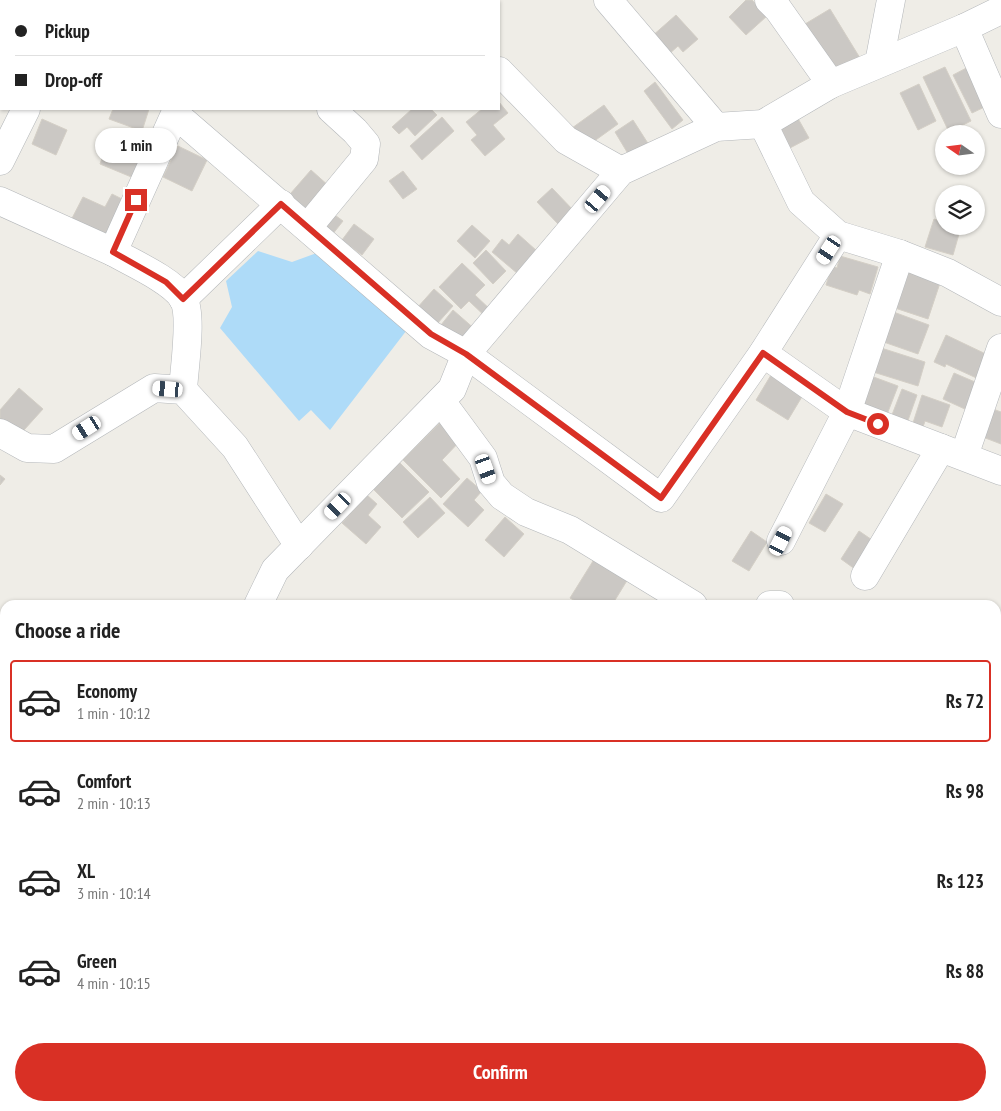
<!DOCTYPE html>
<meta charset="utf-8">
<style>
:root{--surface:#fff;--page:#f6f6f6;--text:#222;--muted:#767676;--line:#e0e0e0;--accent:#d93025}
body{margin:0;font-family:"PT Sans Narrow",sans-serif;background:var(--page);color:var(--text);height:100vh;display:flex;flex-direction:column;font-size:19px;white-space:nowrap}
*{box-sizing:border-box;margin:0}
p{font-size:16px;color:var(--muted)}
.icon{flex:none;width:28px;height:28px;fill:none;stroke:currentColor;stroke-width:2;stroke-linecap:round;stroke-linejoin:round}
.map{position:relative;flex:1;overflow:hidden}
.sheet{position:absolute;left:0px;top:600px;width:1001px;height:511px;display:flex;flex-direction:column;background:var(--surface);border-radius:15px 15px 0 0;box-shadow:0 1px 4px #0004}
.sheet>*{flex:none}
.top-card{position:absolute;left:0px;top:0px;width:500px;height:110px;box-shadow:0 1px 4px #0004;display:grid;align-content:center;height:110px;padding:0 15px;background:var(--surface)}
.needle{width:32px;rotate:284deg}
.controls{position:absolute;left:935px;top:125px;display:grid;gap:10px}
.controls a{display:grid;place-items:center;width:50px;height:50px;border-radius:50%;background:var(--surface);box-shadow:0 1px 4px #0004;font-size:25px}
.end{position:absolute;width:22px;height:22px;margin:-11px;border:6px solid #d93025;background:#fff;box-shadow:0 0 0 2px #fff}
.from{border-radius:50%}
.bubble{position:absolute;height:35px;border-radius:18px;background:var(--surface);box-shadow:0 1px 4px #0004;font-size:16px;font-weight:600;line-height:35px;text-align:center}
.car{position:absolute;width:15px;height:30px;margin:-15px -8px;border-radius:6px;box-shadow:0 0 4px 1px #0007;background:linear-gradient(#fff 24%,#345 0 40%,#fff 0 76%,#345 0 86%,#fff 0)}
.top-card b{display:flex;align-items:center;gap:18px;height:48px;font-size:19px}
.top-card b+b{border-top:1px solid var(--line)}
.top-card i{width:12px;height:12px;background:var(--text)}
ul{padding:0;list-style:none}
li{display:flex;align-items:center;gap:15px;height:82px;margin:0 10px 8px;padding:0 5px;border:2px solid transparent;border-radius:5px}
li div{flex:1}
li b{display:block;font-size:19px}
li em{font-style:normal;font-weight:600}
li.active{border-color:var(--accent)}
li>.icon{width:45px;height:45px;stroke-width:1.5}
h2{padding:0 15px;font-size:22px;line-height:60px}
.cta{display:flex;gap:10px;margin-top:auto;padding:10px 15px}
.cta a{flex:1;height:58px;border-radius:30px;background:var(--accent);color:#fff;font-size:20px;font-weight:600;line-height:58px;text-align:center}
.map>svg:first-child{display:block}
.water{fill:#aedbf8}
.building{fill:#cbc8c4;stroke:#d4cfc6}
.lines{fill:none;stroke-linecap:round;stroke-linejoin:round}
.minor-casing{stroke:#b4b7ba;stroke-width:29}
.minor{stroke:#fff;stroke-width:28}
.route{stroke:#d93025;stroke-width:6}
</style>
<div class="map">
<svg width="1001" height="1111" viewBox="0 0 1001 1111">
<rect width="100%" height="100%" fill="#efede7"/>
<!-- water -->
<g class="water">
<path d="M325,250L413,322L330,430L311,410L299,421L220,328L232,307L226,281L258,251L292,262Z"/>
<path d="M1001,903V1111H887L889,1106H996V906Z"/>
</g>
<!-- building -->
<g class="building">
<path d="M746,0H752L767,16L746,35L729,17Z"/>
<path d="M830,9L860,58L835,73L805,24Z"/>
<path d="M676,15L698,39L683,52L678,46L668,55L651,37Z"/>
<path d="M976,63L995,102L972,113L953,75Z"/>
<path d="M945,67L971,121L949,132L923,77Z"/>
<path d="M655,82L683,120L672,129L644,91Z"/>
<path d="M919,84L936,121L918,130L900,93Z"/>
<path d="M499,102L508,113L493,125L505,139L485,156L471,140L477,135L466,122L482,109H499Z"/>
<path d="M604,105L618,124L586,147L572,128Z"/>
<path d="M113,109H149L142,131L109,119Z"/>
<path d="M412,109H431L437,115L415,136L407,127L399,134L392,127Z"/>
<path d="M796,115L809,138L788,149L775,126Z"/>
<path d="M442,117L454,131L422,160L410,146Z"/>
<path d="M42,119L67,130L56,155L32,144Z"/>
<path d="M633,120L649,145L630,157L615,132Z"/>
<path d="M129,135L155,146L141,181L100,164L105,149L120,156Z"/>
<path d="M178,146L207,160L192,191L163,177Z"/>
<path d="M311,170L330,187L304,218L284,201Z"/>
<path d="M403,171L417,189L403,199L389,181Z"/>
<path d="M552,188L574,211L559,225L537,202Z"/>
<path d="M112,194L124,200L107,248L67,228L83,197L105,207Z"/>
<path d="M332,213L343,221L332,235L322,227Z"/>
<path d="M934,219L944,222V226L961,227L953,255L925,247Z"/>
<path d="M354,224L374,239L362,255L342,240Z"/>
<path d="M472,225L490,241L475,258L457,241Z"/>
<path d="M518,234L537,251L518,274L492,252L502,239L509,245Z"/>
<path d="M486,250L506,271L493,284L473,263Z"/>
<path d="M840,256L878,267L870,294L859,290L857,295L826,285L832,266L837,268Z"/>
<path d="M462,263L485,285L475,295L494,313L488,319L469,301L461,309L439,287Z"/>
<path d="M901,270L940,283L928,319L889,306Z"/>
<path d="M434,289L453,306L436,325L417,308Z"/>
<path d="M453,310L477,331L461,350L437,330Z"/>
<path d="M888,310L929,325L918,354L878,340Z"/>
<path d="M946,335L990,356L983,381L946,364L945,367L934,362Z"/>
<path d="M878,347L925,362L918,386L870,371Z"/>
<path d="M774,370L806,390L788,420L756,400Z"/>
<path d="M954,373L982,385L967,410L943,399Z"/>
<path d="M871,376L898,386L886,417L860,408Z"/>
<path d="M19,388L43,409L15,440L0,427V410Z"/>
<path d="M902,389L917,395L906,426L890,420Z"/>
<path d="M922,395L950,405L942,427L925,421L922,430L912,426Z"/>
<path d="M985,406L1001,412V444L975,434Z"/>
<path d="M444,419L463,438L442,460L460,479L441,498L403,460Z"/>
<path d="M400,463L429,492L402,518L373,489Z"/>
<path d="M0,475L5,479L0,485Z"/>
<path d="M467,478L482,491L474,500L484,510L468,527L443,504Z"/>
<path d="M826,494L843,504L825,532L809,523Z"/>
<path d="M367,495L377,504L368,515L381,527L366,544L342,523Z"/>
<path d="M430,497L445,513L418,538L403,522Z"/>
<path d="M505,517L524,534L504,557L485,540Z"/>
<path d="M751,531L767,542L749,571L732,561Z"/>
<path d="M859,531L878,544L859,572L841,559Z"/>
<path d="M598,553L631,574L612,605H582L570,598Z"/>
<path d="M4,783L5,784V845L0,843V793Z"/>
<path d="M0,996L5,999V1022L0,1019Z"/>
<path d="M0,1026L5,1030V1050L0,1057Z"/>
<path d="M45,1106H79L87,1111H42Z"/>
<path d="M99,1106H123L130,1111H96Z"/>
<path d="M237,1106H240L248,1111H234Z"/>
<path d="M514,1106H544L542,1111H521Z"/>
</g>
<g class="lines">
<!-- minor casing -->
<g class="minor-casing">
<g id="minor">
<path d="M124,0L126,1"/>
<path d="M431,0L432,1"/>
<path d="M608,0L716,127"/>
<path d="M769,0L778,9L831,84"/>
<path d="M80,1L81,0"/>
<path d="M348,1L349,0"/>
<path d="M964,28L1001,114"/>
<path d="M879,63L891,0"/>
<path d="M499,71L566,140L621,171"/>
<path d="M763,124L801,202L838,235L900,254L948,273L1001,302"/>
<path d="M0,161L26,109"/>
<path d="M0,201L113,252L175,114L431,335L466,354L661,498L763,353L838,235"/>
<path d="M308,227L364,159L366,144L355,131L331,109"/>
<path d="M113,252C132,263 171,280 183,298C193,314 184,370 183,390"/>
<path d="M183,299L281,204"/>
<path d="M763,353L847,412L900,254"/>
<path d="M441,401L483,458L491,483L502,496L526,512L570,530L693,605"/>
<path d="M0,433L27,448L54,449L154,388L183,390L235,447L299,546"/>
<path d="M964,456L1001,348"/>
<path d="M781,541L847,412L1001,471"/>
<path d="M865,576L941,448"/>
<path d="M258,605L275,570L452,389L466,354L621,171L716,127L763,124L831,84L964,28L1001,10"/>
<path d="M770,605H780"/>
<path d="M996,642L1001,632"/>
<path d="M0,772L5,774"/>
<path d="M996,798L1001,801"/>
<path d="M0,1077L5,1069"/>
<path d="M11,1106L19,1111"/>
<path d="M144,1106L153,1111"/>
<path d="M412,1106L420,1111"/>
<path d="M213,1111L215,1106"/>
<path d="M468,1111L471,1106"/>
<path d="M563,1111L566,1106"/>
</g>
</g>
<!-- minor -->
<use href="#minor" class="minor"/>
</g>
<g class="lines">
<!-- route -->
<path class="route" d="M136,200L113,252L166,282L183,299L281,204L431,334L466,354L661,498L763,353L847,412L878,424"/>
</g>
</svg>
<div class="controls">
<a><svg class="needle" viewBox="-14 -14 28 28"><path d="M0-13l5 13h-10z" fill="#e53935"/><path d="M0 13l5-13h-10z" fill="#767676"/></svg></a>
<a><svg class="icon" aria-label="layers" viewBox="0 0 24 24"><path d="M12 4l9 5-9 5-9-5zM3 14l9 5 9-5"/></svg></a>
</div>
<i class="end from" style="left:878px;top:424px"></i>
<i class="end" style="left:136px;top:200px"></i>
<div class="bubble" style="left:95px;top:128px;width:82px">1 min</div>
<i class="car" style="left:598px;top:199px;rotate:40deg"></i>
<i class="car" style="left:829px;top:250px;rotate:213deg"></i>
<i class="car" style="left:168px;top:389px;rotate:275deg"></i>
<i class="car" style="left:87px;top:428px;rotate:238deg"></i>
<i class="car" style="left:486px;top:469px;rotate:160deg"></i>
<i class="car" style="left:338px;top:506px;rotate:224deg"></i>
<i class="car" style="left:781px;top:541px;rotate:27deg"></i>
<div class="top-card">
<b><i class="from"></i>Pickup</b>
<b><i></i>Drop-off</b>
</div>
<section class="sheet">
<h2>Choose a ride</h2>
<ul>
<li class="active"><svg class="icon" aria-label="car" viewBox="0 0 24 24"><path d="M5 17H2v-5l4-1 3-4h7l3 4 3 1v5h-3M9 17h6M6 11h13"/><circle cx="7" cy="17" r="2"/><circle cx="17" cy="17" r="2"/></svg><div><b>Economy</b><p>1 min · 10:12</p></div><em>Rs 72</em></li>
<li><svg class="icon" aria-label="car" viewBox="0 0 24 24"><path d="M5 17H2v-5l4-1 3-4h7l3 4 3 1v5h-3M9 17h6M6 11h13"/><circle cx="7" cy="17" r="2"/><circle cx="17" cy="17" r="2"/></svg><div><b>Comfort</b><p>2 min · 10:13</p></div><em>Rs 98</em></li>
<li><svg class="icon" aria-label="car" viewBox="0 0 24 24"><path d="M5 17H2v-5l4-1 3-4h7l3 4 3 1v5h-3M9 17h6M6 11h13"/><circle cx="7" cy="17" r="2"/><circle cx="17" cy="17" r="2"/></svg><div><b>XL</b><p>3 min · 10:14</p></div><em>Rs 123</em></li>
<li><svg class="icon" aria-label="car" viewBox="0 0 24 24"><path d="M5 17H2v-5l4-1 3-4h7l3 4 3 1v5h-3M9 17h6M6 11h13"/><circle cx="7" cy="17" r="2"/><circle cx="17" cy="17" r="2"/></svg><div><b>Green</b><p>4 min · 10:15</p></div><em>Rs 88</em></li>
</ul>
<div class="cta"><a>Confirm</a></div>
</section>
</div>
